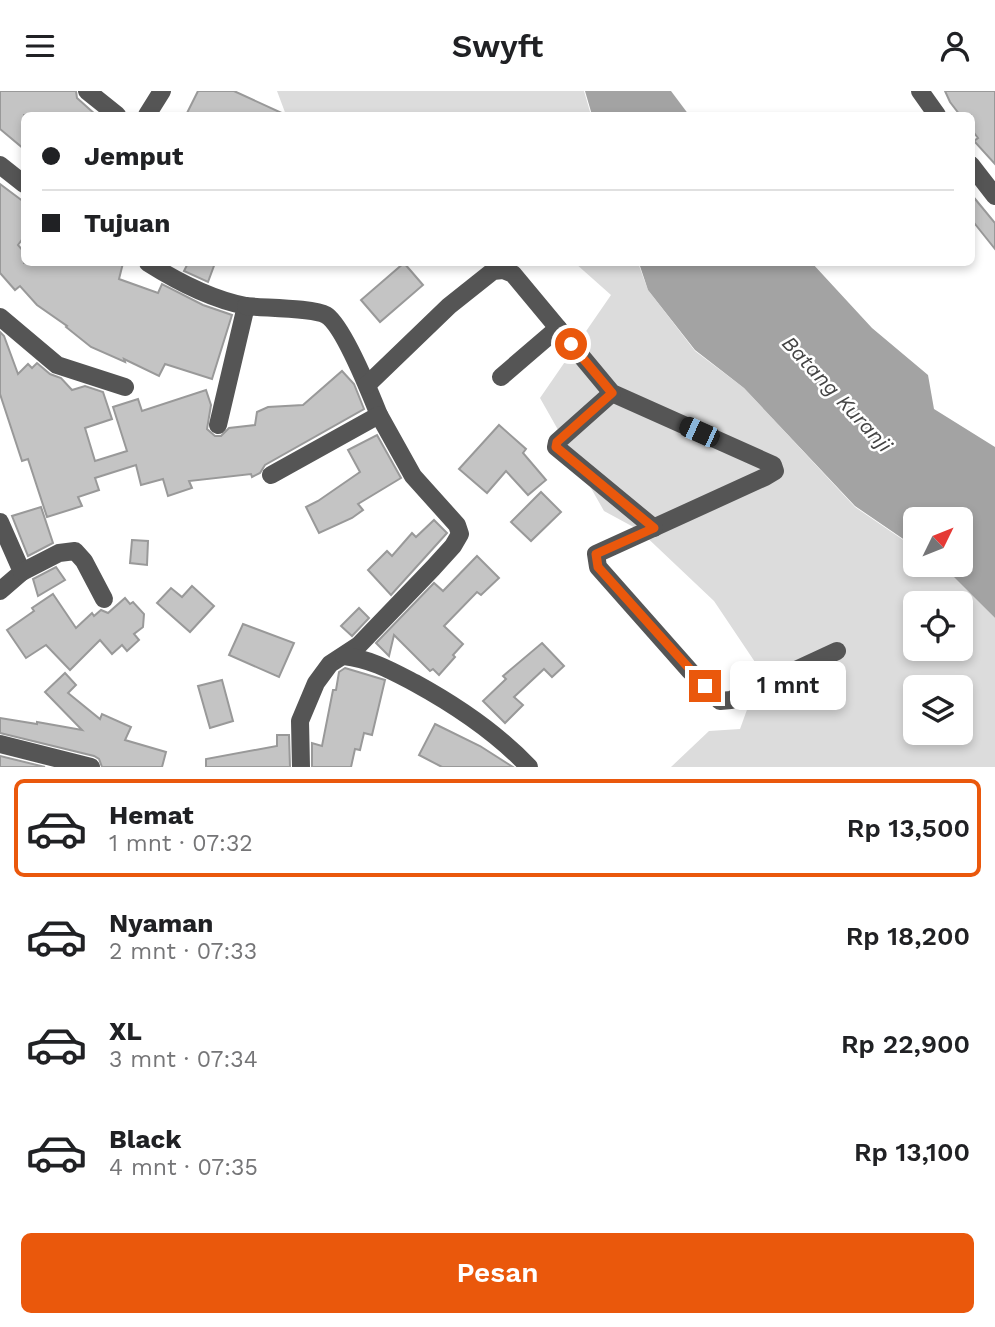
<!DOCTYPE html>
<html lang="id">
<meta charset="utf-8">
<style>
:root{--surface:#fff;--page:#f2f2f2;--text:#202124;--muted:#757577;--line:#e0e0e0;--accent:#ea580c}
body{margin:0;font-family:"Work Sans",sans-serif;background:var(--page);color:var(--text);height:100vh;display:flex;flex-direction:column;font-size:26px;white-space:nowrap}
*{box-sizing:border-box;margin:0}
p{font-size:23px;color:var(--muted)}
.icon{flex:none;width:38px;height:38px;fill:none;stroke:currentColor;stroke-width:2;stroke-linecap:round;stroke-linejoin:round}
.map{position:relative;height:676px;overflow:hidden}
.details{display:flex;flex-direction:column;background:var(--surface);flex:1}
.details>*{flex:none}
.hud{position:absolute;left:21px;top:21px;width:954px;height:154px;border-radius:10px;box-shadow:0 4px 10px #0003;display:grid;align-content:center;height:154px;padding:0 21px;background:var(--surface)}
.needle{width:46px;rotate:47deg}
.buttons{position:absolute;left:903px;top:416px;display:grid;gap:14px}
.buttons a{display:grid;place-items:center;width:70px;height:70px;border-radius:10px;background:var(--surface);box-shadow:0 4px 10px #0003;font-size:35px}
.end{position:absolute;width:32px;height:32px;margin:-16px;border:9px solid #ea580c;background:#fff;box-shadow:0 0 0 4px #fff}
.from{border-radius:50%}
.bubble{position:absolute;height:49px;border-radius:10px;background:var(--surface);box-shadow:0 4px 10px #0003;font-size:23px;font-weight:600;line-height:49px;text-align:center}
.car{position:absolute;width:21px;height:42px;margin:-21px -10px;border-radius:9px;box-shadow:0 0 5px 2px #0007;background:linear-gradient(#222 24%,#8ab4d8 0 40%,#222 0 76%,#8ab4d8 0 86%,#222 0)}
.hud b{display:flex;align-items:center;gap:24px;height:66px;font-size:26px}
.hud b+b{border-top:2px solid var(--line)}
.hud i{width:18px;height:18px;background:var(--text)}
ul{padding:12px 0 0;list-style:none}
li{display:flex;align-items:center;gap:21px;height:98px;margin:0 14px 10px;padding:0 7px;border:4px solid transparent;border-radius:10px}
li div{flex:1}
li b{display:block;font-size:26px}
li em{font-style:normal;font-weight:600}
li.active{border-color:var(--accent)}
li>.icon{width:63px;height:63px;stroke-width:1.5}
.action{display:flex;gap:14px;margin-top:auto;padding:14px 21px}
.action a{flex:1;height:80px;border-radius:10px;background:var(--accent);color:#fff;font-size:28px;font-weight:600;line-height:80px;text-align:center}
header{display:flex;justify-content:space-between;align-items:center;height:91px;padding:0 21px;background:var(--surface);font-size:32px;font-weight:600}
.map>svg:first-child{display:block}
.green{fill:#dcdcdc;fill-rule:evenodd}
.water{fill:#a3a3a3}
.building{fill:#c4c4c4;stroke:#999;stroke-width:2}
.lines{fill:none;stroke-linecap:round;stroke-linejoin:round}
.minor{stroke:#555;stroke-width:18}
.route{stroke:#ea580c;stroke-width:9}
.labels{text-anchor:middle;stroke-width:5;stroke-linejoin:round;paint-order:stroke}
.water-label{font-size:21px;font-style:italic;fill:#444;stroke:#fff}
</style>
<header><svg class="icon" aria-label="menu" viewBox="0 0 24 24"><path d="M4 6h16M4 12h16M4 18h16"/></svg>Swyft<svg class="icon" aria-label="person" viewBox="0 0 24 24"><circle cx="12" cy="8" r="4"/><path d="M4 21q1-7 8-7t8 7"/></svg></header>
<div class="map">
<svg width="995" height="676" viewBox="0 0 995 676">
<rect width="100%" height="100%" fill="#fff"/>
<!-- green -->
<g class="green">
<path d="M277,0H584L591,24H286Z"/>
<path d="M575,172H638L648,199L695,260L744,297L855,416L915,457V474H941L949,480L995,527V676H671L709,640L740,638L761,580L714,510L639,439L604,420L540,307L611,204ZM915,513H961V558H915ZM915,597H961V642H915Z"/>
</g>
<!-- water -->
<g class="water">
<path d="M585,0H671L689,24H592Z"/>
<path d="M639,172H812L872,237L928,284L934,318L995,356V527L942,474H961V429H915V456L855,415L744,297L695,259L648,199Z"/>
</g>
<!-- building -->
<g class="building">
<path d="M0,0H76L77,7L96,24H24V58L0,38Z"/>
<path d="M198,0H234L286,24H186Z"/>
<path d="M945,0H995V73L974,50L978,47L971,38V24H960L950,11Z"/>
<path d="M0,93L24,111V146L18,154L24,161V172H123L119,188L158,202L162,193L203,214L232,224L212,288L165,273L159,285L124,268L125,271L91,256L66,236L67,235L37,214L20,195L15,199L0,182Z"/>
<path d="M971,103L995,132V158L971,128Z"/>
<path d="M188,172H215L208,191L184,180Z"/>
<path d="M404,172L423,194L380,231L361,209Z"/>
<path d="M0,241L4,245L18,283L28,273L32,277L37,272L50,283L61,287L72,299L85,295L103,301L112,328L85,337L95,370L127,360L113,316L138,308L142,320L206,299L211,314L207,338L215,345H221L229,337L255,334L257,321L268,316L303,314L342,280L354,293L364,318L265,374L260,382L252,386L251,383L189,390L192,397L168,405L163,388L141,394L136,374L95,387L99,399L78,406L82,415L47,426L28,368L22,370L0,303Z"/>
<path d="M499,334L526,358L523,362L546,389L528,404L506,380L487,402L459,378Z"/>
<path d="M377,344L401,387L358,413L363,419L352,427L319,442L306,416L318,410L360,381L348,359Z"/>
<path d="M541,401L561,421L531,450L511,431Z"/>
<path d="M41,416L53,452L28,465L12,425Z"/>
<path d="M434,429L447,442L391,504L368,479L387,460L392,465L412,442L416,446Z"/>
<path d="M132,449L148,450L147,474L130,472Z"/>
<path d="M477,465L499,487L481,504L477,501L444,535L463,553L453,564L455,566L439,584L433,578L430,580L394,544L389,565L376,552L434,492L443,500Z"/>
<path d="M56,476L65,489L38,505L33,488Z"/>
<path d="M192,495L214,515L190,541L157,512L171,497L182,506Z"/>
<path d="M53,503L76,537L92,522L94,525L101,519L108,522L125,507L130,513L133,511L144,523L143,536L134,543L139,549L127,560L122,554L112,563L100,549L70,579L46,554L26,567L7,539L34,520L32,517Z"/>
<path d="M359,517L369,527L352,545L341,535Z"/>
<path d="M243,533L294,552L279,586L229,564Z"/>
<path d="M542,552L564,575L552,586L544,578L514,606L523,614L505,632L483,610L506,588L503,585Z"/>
<path d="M345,577L385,589L372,644L364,642L360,659L355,658L351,676H312V652L322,655L333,599H336L339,581Z"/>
<path d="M65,582L76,594L68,602L100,628L102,623L131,636L125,649L166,661L162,676H102L99,668L94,665L0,642V627L37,633V631L82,639L45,601Z"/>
<path d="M222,589L233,630L210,637L198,595Z"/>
<path d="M435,633L480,655L513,676H442L419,664Z"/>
<path d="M277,644H289L290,676H206V668L277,655Z"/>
<path d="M0,665L45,676H0Z"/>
</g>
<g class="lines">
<!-- minor -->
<g class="minor">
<path d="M87,0L117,24"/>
<path d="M920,0L937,24"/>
<path d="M147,24L162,0"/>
<path d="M0,74L24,93"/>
<path d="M971,74L995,105"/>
<path d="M148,172C178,191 210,208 246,215L218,334"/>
<path d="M246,215C263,217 314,217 326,224C343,234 371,304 379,324"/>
<path d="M0,226L57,274L125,296"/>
<path d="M501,286L558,237"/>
<path d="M367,294L449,215L493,180L503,179L513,183L612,302L773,374L775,380L765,386L596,463L598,476L690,580L720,610L731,609L837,560"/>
<path d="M612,302L557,351L556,356L654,437"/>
<path d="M271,384L379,324L413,385L457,434L460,443L453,455L433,477L359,554L330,573L316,592L300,630L301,676"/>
<path d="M0,431L22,481L0,500"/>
<path d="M22,481L59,462L75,460L84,470L104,508"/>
<path d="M344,565C371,568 392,580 415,592C457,615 496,641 529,676"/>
<path d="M0,653L91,676"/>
</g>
</g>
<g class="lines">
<!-- route -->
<path class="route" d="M571,253L612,302L557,351L556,356L654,437L596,463L598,476L705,595"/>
</g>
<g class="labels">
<!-- water labels -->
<g class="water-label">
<text transform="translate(837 303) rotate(47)" y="7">Batang Kuranji</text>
</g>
</g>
</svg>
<div class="buttons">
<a><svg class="needle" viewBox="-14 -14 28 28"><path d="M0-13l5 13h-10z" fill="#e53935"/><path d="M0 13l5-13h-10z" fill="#757577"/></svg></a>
<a><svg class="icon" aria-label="locate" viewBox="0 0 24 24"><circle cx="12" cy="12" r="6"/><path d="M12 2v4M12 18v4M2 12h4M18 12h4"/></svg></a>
<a><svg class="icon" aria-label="layers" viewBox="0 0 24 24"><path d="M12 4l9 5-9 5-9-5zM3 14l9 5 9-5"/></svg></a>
</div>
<i class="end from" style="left:571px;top:253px"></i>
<i class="end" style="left:705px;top:595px"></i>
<div class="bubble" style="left:730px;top:570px;width:116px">1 mnt</div>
<i class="car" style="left:699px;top:341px;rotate:294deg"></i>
<div class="hud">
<b><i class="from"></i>Jemput</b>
<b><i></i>Tujuan</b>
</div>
</div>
<section class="details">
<ul>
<li class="active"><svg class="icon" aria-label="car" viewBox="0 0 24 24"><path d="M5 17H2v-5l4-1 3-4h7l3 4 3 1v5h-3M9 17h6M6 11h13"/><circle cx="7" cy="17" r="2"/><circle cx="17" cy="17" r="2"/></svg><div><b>Hemat</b><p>1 mnt · 07:32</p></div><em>Rp 13,500</em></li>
<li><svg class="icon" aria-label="car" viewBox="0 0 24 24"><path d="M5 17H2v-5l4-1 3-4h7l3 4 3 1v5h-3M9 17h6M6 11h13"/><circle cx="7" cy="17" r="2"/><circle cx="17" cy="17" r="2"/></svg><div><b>Nyaman</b><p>2 mnt · 07:33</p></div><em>Rp 18,200</em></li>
<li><svg class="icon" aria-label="car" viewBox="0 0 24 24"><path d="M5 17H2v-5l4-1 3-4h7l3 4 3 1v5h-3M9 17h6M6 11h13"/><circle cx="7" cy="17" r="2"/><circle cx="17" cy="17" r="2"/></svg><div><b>XL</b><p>3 mnt · 07:34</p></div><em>Rp 22,900</em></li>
<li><svg class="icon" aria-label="car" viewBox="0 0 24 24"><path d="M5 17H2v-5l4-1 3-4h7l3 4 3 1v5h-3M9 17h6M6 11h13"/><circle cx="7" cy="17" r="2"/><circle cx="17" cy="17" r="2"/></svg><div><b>Black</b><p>4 mnt · 07:35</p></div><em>Rp 13,100</em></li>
</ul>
<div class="action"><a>Pesan</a></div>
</section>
